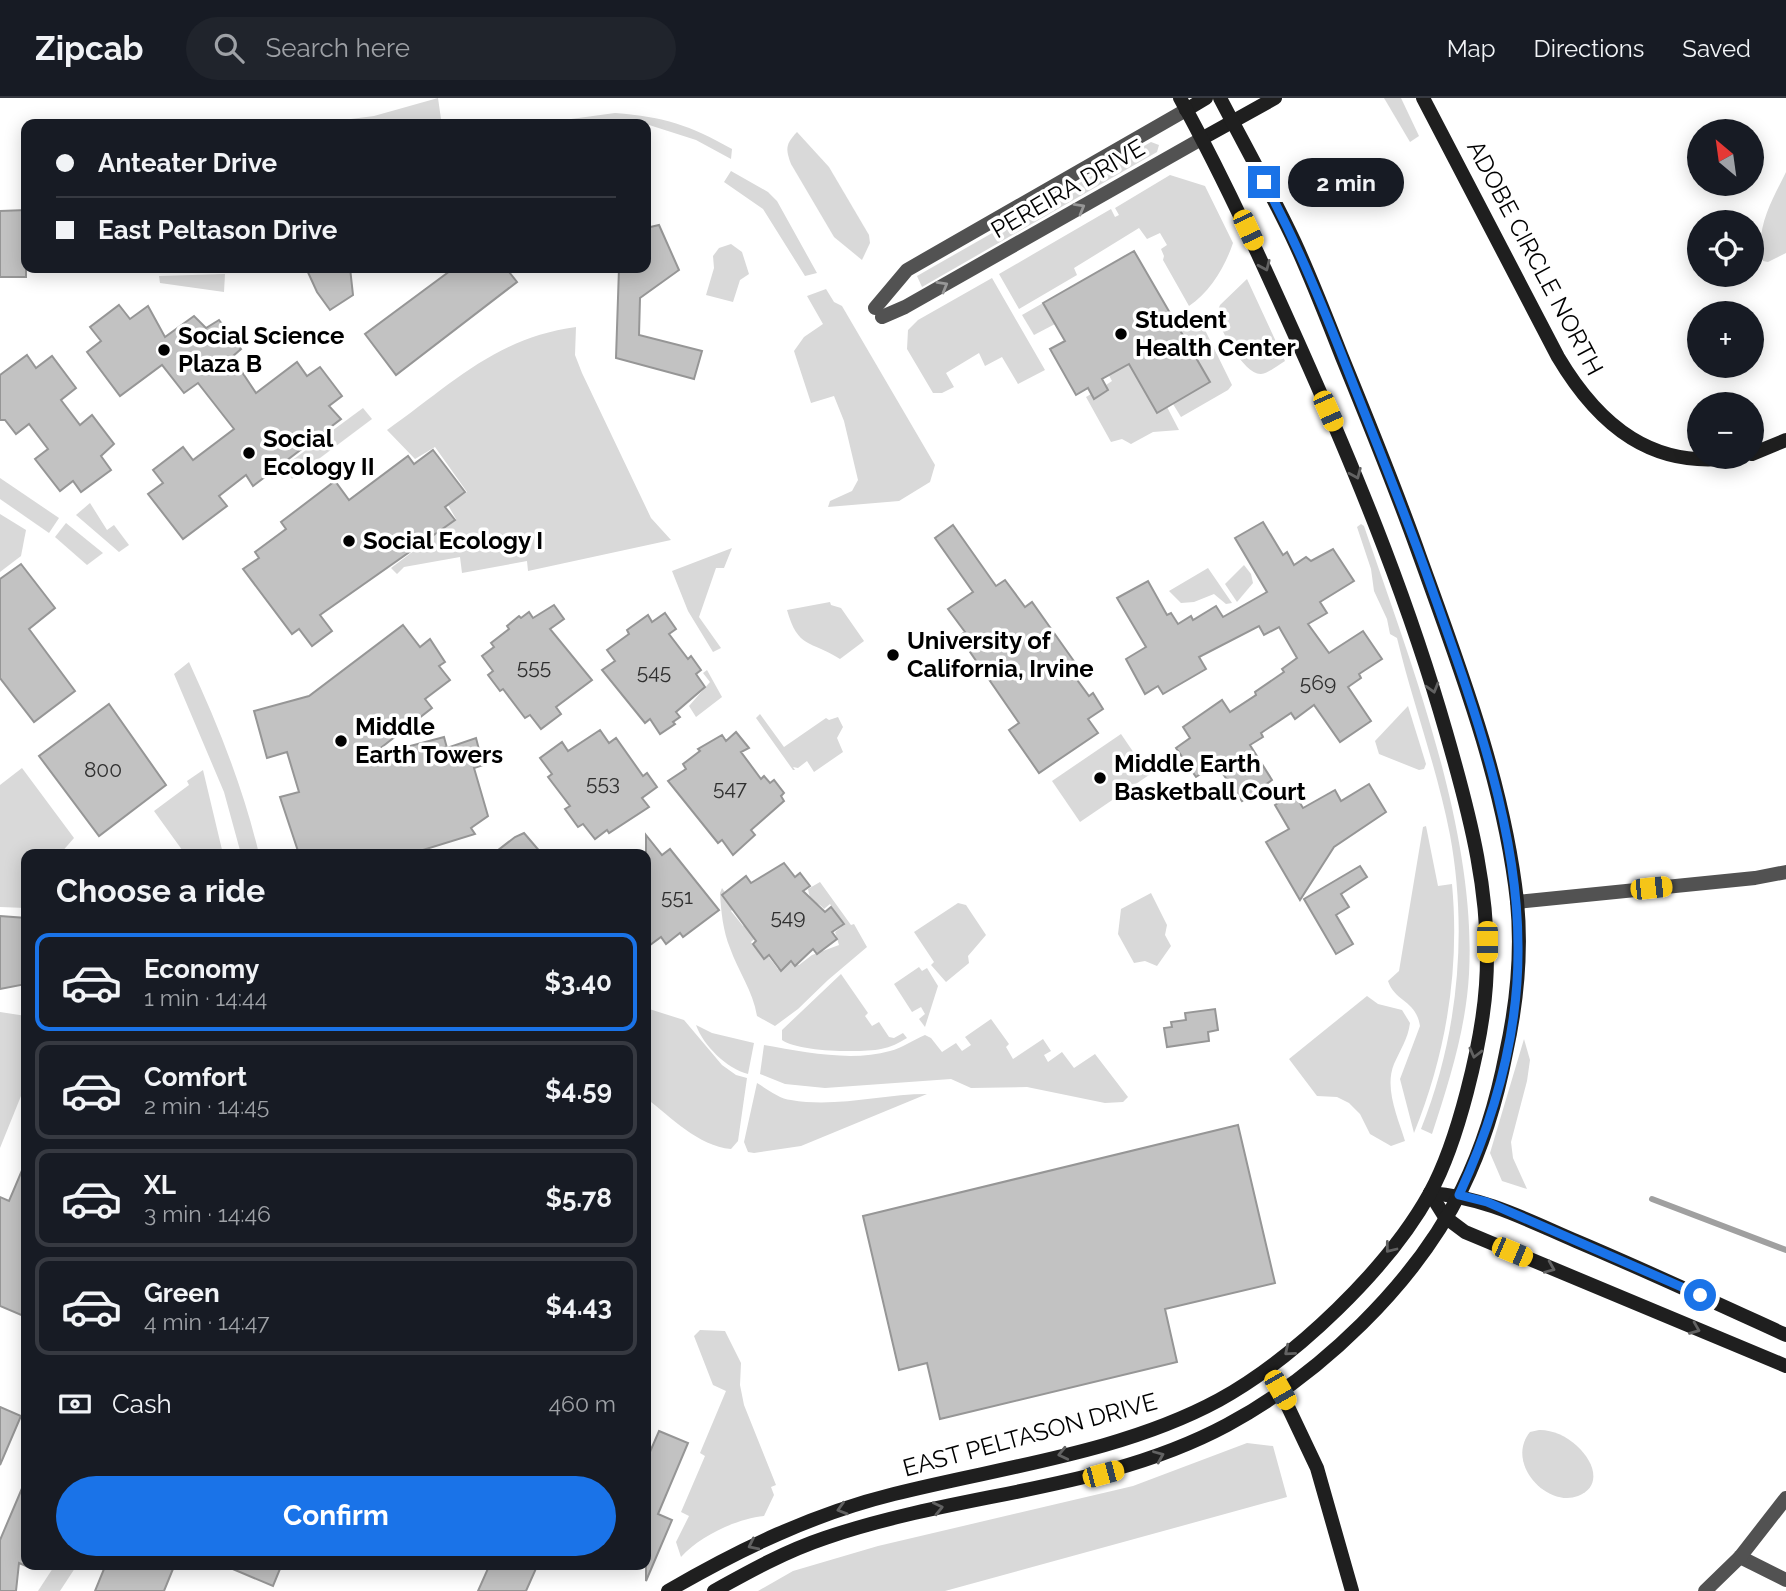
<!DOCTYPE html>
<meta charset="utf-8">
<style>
:root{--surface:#171b24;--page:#20242c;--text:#f1f3f6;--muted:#9ea1a6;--line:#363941;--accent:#1a73e8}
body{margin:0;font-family:Raleway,sans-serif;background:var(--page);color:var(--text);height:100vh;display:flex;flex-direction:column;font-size:26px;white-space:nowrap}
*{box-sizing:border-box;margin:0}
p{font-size:23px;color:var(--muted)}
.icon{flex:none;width:38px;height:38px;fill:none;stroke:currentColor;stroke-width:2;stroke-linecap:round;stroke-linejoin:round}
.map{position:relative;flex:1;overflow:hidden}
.sheet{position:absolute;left:21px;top:751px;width:630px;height:721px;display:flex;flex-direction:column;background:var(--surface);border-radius:14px;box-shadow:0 4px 18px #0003}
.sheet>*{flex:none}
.top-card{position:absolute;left:21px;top:21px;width:630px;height:154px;border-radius:14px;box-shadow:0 4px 18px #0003;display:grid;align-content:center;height:154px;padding:0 35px;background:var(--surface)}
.needle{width:46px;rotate:331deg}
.controls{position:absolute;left:1687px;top:21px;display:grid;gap:14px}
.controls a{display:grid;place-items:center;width:77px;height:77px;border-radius:50%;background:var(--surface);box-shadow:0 4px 18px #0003;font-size:35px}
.end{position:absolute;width:32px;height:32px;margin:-16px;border:9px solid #1a73e8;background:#fff;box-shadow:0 0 0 4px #fff}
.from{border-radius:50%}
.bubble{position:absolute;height:49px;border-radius:24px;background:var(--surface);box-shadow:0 4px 18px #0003;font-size:23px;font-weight:700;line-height:49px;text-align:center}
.car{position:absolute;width:21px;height:42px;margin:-21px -10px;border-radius:9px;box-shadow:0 0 5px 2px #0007;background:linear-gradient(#f5c518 24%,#345 0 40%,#f5c518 0 76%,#345 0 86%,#f5c518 0)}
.top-card b{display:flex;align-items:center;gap:24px;height:66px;font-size:26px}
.top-card b+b{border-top:2px solid var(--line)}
.top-card i{width:18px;height:18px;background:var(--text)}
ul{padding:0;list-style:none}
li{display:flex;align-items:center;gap:21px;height:98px;margin:0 14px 10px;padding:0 21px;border:4px solid var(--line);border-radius:14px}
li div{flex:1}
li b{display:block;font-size:26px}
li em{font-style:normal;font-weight:700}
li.on{border-color:var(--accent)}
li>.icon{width:63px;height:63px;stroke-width:1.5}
h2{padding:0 35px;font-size:32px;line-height:84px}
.pay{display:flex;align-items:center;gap:18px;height:77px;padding:0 35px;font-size:26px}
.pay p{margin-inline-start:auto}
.button{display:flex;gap:14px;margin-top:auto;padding:14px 35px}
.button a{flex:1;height:80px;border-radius:42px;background:var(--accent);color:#fff;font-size:28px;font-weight:700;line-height:80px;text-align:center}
header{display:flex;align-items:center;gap:42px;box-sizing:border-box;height:98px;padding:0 35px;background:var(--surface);border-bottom:2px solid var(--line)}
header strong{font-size:33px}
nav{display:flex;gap:38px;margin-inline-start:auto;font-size:24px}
.search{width:490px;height:63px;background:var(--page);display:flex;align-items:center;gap:18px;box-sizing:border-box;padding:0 24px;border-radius:38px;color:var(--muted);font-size:26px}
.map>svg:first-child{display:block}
.green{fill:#d9d9d9}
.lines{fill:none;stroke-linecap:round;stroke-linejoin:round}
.stream{stroke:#a0a0a0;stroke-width:6}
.building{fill:#c2c2c2;stroke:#969696;stroke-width:2}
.street{stroke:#525252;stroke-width:14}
.secondary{stroke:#1f1f1f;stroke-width:14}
.oneway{stroke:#979797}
.oneway2{stroke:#626262}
.route{stroke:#1a73e8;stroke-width:9}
.poi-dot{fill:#000;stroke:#fff;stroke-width:2.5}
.labels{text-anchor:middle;stroke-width:7;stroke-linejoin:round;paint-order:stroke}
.number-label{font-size:21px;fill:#303030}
.street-label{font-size:24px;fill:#000;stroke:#fff}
.poi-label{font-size:24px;font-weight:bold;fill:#000;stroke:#fff;text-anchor:start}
</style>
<header>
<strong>Zipcab</strong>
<div class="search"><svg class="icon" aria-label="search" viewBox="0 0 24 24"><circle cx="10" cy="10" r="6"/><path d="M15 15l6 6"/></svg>Search here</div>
<nav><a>Map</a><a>Directions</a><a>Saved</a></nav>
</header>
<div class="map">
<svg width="1786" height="1493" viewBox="0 0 1786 1493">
<rect width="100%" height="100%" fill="#fff"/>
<!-- green -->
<g class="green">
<path d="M438,0L441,21L411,26H312L374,18Z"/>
<path d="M1384,0H1401L1419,38L1410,44Z"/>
<path d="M615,15C665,19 689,27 732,51L731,61L696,42L646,26H552L571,21Z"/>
<path d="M797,34L829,69L869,137L870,145L862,162L834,139L791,66C785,50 786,46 797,34Z"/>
<path d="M1151,44L1159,47L1157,54L922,189L917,178Z"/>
<path d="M731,73L768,94L777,103L817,175L805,178L763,111L724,84Z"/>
<path d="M1786,74V155L1768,164L1763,163C1754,131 1773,101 1786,74Z"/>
<path d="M1170,77L1205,88L1233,145C1225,169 1210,194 1189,208L1163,162L1164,158L1161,151L1167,147L1160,135L1147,141L1139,130L1074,170L1077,177L1019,211L999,176L1111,111L1115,119L1119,117L1115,110Z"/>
<path d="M731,146L742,154L749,176L740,182L733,204L706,197L714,170L713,158L719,150Z"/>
<path d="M225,176L224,194L160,185L159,178Z"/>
<path d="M992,180L1045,272L1018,286L1002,259L985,268L979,255L946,275L954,289L942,295H933L907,251L908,232L918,222Z"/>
<path d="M1247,181L1285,263C1278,267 1269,275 1261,276C1244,277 1220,231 1216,217L1220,207Z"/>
<path d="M826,191L834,204L842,208L935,367L930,384L899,403L828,409L830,403L852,393L858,382L844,323L834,298L811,305L794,253L804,239L823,226L807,198Z"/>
<path d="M1043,205L1055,226L1034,237L1022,217Z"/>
<path d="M1193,225L1205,232L1232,287L1228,292L1181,319L1173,306L1210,284L1178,229Z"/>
<path d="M576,229L575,257L582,275L651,420L671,442L528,473L527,463L462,475L460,459L404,469L397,476L391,470L456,421L448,407L467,394L435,349L415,361L387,332C451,287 495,240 576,229Z"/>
<path d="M1125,259L1157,314L1167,309L1179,332L1153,334L1131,346L1122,341L1111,344L1086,299L1091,296L1094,301L1108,293L1106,287L1112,283L1105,270Z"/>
<path d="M363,310L372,321L292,381L283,369Z"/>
<path d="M0,380L59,420L49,435L0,401Z"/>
<path d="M90,405L107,432L114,427L129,447L119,454L76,417Z"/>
<path d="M0,416L26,432L21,458L0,474Z"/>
<path d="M66,425L103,455L87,467L55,439Z"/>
<path d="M1361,426L1364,428C1410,563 1477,733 1469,876C1466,931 1449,984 1432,1036L1421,1031C1458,939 1468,834 1450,737C1437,670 1413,606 1397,540L1390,536L1387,521L1374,493L1371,471L1357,429Z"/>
<path d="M732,450L724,470H716L699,519L721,550L713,554L688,513L672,473Z"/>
<path d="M1244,467L1251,476L1253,485L1237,504L1225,486Z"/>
<path d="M1208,470L1232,505L1226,506L1214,496L1194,504L1181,505L1169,493Z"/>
<path d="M830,504L831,507L841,510L864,543L840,561C810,542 798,551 787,512Z"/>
<path d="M189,564C218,627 243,689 259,756H241L224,694L174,576Z"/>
<path d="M707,572L722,599L696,619L689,608L710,584L703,575Z"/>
<path d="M1408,608L1426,666L1424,671L1419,672L1379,656L1375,643Z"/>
<path d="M760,616L784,649L826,620L829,622L838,619L843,629L837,640L843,654L814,674L807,663L798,670L793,669L795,672H793L756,620Z"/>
<path d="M1121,636L1149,677L1080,724L1052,683Z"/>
<path d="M22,670L74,740L60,756H26V810L0,809V687Z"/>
<path d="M203,672L223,756H185L154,713L189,687L187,683Z"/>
<path d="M1426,728L1438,788L1452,786C1460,872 1446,956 1414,1035L1400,981L1420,928C1416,902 1395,904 1388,883L1399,873L1423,729Z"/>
<path d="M820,784L851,827L854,826L867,849L828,882L798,911L775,928L757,918C753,893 738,873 730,850C723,833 721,813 720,795L722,790L735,809L731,813L743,828L751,823L761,835L751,844L763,861L768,858L778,871L791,865L799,867L812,857L839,847L835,834L844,827L830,806L824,811C816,801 811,809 808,791Z"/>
<path d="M1151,795L1167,827L1165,837L1171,848L1157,868L1145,863L1134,865L1118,836L1121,811Z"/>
<path d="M958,805L966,807L986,837L968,858L969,865L946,884L931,867L934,864L914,834Z"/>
<path d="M919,869L922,873L927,870L938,888L925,929L919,921L925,916L921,909L912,914L894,886Z"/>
<path d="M841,876L868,915L865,918L872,928L879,924L889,939L894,940L903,935L907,940C899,945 891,949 881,951C861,955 798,954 782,942V932Z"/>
<path d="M1367,898L1378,906L1402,912L1410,925C1408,941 1400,952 1394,966C1384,990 1398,1020 1405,1043L1391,1048L1370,1036L1360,1016L1349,1005L1337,999L1317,998L1289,961Z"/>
<path d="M646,910L684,922L722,967L736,977L747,980L738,1043L731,1051C698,1048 671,1019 646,1000Z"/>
<path d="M0,914L26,918V994L23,993L0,1050Z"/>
<path d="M991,921L1009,946L1006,949L1013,961L1043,941L1051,953L1044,957L1048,964L1062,954L1074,970L1095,956L1128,999L1123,1004L1105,1005L1027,989L971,990L951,981L825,990L785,986L760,976L764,947C804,954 851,964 890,953C902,950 913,942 925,937L931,940L942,954L956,945L962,953L971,947L965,939Z"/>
<path d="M696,927L712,935L754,945L748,976C727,971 703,947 696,927Z"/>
<path d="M1524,941L1530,962L1527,983L1511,1044L1513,1060L1527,1091L1502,1083L1490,1055Z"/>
<path d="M757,985C767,991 780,1001 791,1002C836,1010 882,996 927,996L801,1048L754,1055L748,1054L744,1044Z"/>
<path d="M700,1232L725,1233L741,1265L740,1287L744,1307L776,1387L771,1389L774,1397L764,1418C736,1421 700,1438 681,1459L676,1444L689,1418L681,1414L705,1358L700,1355L726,1293L713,1287L694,1238Z"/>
<path d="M1539,1332C1576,1331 1616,1383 1578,1398C1546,1410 1505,1364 1530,1334Z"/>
<path d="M1247,1345L1273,1348L1287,1399L945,1493H758L793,1473L878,1448L1133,1388Z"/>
<path d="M55,1467H77L60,1493H38Z"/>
</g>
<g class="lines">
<!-- stream -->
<path class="stream" d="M1652,1101L1786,1152"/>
</g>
<!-- building -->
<g class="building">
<path d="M26,112V179H0V113Z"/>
<path d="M659,127L679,172L640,200L639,237L702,253L694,281L616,260L619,170H646V130Z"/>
<path d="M1134,153L1210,284L1157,315L1129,266L1102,281L1108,292L1094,301L1088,290L1076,297L1050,251L1065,243L1043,205Z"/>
<path d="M306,170H350L353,197L330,212L317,194Z"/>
<path d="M454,170H506L517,184L396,277L365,236Z"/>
<path d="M119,207L130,221L148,208L165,239L194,218L206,230L219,222L241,251L232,259L256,295L297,264L307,278L320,269L342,298L329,308L341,321L253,388L246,377L219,398L227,408L183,441L148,396L163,385L153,372L183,349L193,362L234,331L198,285L184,295L162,267L120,298L87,254L101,243L90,229Z"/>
<path d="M27,257L36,270L52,258L76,290L61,302L80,327L92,317L114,346L101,358L111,372L81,394L73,383L60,393L35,361L48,351L29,326L16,336L5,322H0V277Z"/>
<path d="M433,352L465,394L445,409L455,422L320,517L332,533L312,548L299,531L292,536L243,471L259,460L255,454L286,431L281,424L335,383L349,402L408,358L414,366Z"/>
<path d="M1263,424L1283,457L1287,454L1294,467L1306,459L1311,463L1333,451L1354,483L1320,504L1327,515L1308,526L1329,555L1363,533L1382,561L1359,576L1361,580L1348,589L1371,623L1340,644L1314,607L1295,621L1291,615L1261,635L1263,639L1250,647L1272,682L1242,703L1216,666L1196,679L1176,650L1190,640L1183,629L1222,602L1230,614L1256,597L1255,594L1284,574L1282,571L1297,560L1279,529L1264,537L1259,528L1199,559L1206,571L1163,596L1158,588L1145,596L1126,561L1146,549L1117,500L1148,483L1167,517L1171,515L1178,526L1191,518L1193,522L1216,508L1223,519L1267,494L1235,440Z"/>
<path d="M953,427L996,488L1005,482L1025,509L1032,504L1076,566L1078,583L1089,598L1093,595L1103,611L1088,621L1098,635L1039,675L1009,632L1019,625L959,538L965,534L948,511L973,494L935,440Z"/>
<path d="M21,466L55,510L29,531L75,593L34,624L0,580V481Z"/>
<path d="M554,507L564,521L550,531L592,582L556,609L561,616L541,631L530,617L525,620L503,591L500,593L488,577L493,573L482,558L494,549L491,545L509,531L507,528L519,518L521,520L529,514L533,520Z"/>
<path d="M665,515L676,531L669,536L688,561L691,558L701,572L696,576L705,589L676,614L680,619L673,624L675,626L660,636L650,621L645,625L602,572L615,563L607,552L629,536L627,532L648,517L652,524Z"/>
<path d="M403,527L420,549L430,541L445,564L439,568L450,582L425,601L432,610L369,659L444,639L447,650L476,640L483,667L474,670L488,718L471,730L475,736L410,756H299L280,699L299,694L287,654L267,660L254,613L309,598Z"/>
<path d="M109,606L166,687L99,738L39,658Z"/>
<path d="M600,632L609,645L616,640L643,678L647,675L657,689L642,700L649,709L609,735L607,732L595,741L583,726L578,729L565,711L570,708L548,679L552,676L540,660L562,644L568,653Z"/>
<path d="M736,634L749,650L741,654L761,681L764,678L770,685L774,682L784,695L781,698L784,703L751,732L755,737L733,757L722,742L718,745L668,683L686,671L683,666L700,653L698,651L722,637L726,643Z"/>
<path d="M1369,686L1386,714L1334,749L1300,802L1266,744L1289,731L1275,707L1294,695L1303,710L1335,692L1341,703Z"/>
<path d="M524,735L542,756H493L515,739Z"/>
<path d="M646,737L662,757L670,751L719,812L683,839L680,835L666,846L661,839L646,850Z"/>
<path d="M784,765L795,779L800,775L810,788L803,793L825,814L831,809L844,826L832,834L837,841L817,856L813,851L795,868L791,863L781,873L769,857L764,861L753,846L756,843L722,797L746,778L751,785Z"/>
<path d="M1360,768L1367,779L1341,796L1349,809L1336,817L1353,846L1336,856L1304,801Z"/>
<path d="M0,818L26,820V886L0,891Z"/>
<path d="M1215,911L1218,932L1208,934L1209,943L1167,949L1164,930L1172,929L1171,924L1186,922L1185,915Z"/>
<path d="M1238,1027L1275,1185L1165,1211L1177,1264L940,1321L927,1265L899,1272L863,1118Z"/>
<path d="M26,1063V1219L0,1208V1099L9,1103Z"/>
<path d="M0,1309L21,1318L0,1367Z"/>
<path d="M659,1333L688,1345L658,1416L672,1422L646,1483V1363Z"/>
<path d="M26,1381V1468L19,1465L16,1493H0V1442Z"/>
<path d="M106,1466H175L164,1493H95Z"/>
<path d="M221,1466H282L273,1488Z"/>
<path d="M490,1466H538L526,1493H478Z"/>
</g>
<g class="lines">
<!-- street -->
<g class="street">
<path d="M875,210L907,172L1186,12"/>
<path d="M882,219L905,209L1203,40"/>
<path d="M1517,804L1755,780L1786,774"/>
<path d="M1740,1459L1786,1482"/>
<path d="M1705,1493L1740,1459L1786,1400"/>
</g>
<!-- secondary -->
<g class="secondary">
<path d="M1423,0L1558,259C1599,328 1653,373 1738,359"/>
<path d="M1186,12L1206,0"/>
<path d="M1203,40L1275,0"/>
<path d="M1752,356L1786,342"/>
<path d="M1430,1095L1445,1119L1465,1134L1786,1268"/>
<path d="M1430,1095C1484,1099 1527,1122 1576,1143C1647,1173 1716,1205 1786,1237"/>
<path d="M1280,1292L1317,1370L1352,1493"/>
<path d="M668,1493C740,1451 813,1416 894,1396C1001,1369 1121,1355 1219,1302C1295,1260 1388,1171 1430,1095C1458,1044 1482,945 1486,887C1492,800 1470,717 1446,634C1410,508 1362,389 1309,269C1268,177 1228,88 1180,0"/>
<path d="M714,1493C750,1473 786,1453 825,1440C958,1394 1102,1394 1227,1327C1320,1277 1415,1186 1462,1091C1483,1048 1497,1002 1506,955C1517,905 1522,854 1517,803C1504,685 1460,570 1420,459C1396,391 1369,325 1342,259C1327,221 1312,182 1295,145C1272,96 1245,48 1220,0"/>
</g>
</g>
<!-- one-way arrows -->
<defs><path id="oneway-chevron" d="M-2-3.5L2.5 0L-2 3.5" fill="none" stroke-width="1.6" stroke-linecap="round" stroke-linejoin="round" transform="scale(1.75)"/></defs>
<g class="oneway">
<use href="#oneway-chevron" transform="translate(1080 110) rotate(-30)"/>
<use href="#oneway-chevron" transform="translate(943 188) rotate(-30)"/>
</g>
<g class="oneway2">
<use href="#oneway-chevron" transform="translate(1265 168) rotate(66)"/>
<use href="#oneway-chevron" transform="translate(1356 376) rotate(67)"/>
<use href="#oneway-chevron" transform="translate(1433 590) rotate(74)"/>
<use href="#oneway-chevron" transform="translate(1475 955) rotate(104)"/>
<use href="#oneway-chevron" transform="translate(1390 1150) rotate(128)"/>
<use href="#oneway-chevron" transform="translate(1550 1170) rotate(23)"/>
<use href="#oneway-chevron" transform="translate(1695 1231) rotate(22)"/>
<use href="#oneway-chevron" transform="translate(1289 1253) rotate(140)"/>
<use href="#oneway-chevron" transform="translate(1063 1356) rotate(167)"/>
<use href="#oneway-chevron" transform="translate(1159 1358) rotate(-23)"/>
<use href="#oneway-chevron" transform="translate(938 1410) rotate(-13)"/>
<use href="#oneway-chevron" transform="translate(842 1411) rotate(163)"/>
<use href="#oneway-chevron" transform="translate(753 1447) rotate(154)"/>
</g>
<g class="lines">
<!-- route -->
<path class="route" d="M1264,84C1294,139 1318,197 1341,255C1370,330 1401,404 1428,480C1469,596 1518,725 1518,848C1519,934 1495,1019 1459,1097L1487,1104L1700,1197"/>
</g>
<!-- markers -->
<g class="poi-dot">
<circle cx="1121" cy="236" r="7"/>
<circle cx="164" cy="252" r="7"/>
<circle cx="249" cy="355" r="7"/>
<circle cx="349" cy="443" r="7"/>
<circle cx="893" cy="557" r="7"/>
<circle cx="341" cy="643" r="7"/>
<circle cx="1100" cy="680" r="7"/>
</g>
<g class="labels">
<!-- number labels -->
<g class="number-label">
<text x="534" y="576">555</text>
<text x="654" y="581">545</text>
<text x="1318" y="592">569</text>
<text x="103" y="679">800</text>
<text x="603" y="692">553</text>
<text x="730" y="697">547</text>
<text x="677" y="806">551</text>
<text x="788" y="826">549</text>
</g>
<!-- street labels -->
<g class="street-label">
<text transform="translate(1068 91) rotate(-30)" y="8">PEREIRA DRIVE</text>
<text transform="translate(1535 160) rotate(62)" y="8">ADOBE CIRCLE NORTH</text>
<text transform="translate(1030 1337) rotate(-15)" y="8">EAST PELTASON DRIVE</text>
</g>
<!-- poi labels -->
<g class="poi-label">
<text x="1135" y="230">Student<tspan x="1135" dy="28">Health Center</tspan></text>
<text x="178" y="246">Social Science<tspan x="178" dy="28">Plaza B</tspan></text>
<text x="263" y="349">Social<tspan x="263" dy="28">Ecology II</tspan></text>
<text x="363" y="451">Social Ecology I</text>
<text x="907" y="551">University of<tspan x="907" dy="28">California, Irvine</tspan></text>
<text x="355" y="637">Middle<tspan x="355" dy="28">Earth Towers</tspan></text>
<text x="1114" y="674">Middle Earth<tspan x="1114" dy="28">Basketball Court</tspan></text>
</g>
</g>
</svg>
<div class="controls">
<a><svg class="needle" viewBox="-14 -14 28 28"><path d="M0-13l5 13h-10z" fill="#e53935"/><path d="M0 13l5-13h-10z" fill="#9ea1a6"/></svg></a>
<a><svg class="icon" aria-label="locate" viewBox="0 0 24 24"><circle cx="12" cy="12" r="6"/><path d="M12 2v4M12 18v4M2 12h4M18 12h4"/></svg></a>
<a>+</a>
<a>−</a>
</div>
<i class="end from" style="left:1700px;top:1197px"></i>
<i class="end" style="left:1264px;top:84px"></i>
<div class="bubble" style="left:1288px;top:60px;width:116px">2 min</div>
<i class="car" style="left:1248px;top:132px;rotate:155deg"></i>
<i class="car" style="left:1328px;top:313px;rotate:156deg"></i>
<i class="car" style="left:1651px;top:790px;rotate:84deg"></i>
<i class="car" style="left:1487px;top:844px;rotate:180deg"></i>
<i class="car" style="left:1512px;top:1154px;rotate:113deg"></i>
<i class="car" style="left:1280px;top:1292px;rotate:150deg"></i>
<i class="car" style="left:1103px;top:1376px;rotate:75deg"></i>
<div class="top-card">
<b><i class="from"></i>Anteater Drive</b>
<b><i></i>East Peltason Drive</b>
</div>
<section class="sheet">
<h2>Choose a ride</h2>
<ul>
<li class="on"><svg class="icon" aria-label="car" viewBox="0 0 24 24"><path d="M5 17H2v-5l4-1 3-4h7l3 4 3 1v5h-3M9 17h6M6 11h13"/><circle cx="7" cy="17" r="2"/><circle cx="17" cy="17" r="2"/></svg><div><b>Economy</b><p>1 min · 14:44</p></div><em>$3.40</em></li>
<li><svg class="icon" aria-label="car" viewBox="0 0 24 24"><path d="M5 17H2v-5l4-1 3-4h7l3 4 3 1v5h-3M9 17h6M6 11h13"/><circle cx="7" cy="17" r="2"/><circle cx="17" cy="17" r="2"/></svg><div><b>Comfort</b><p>2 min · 14:45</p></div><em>$4.59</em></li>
<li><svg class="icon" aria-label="car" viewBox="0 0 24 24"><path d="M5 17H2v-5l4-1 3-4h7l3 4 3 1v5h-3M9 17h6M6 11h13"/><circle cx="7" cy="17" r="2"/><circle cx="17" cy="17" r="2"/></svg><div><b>XL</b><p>3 min · 14:46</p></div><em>$5.78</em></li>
<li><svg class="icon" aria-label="car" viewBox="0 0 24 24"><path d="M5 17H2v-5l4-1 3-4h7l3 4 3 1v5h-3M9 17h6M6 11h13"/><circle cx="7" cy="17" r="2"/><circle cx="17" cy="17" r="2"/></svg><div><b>Green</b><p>4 min · 14:47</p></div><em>$4.43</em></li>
</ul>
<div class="pay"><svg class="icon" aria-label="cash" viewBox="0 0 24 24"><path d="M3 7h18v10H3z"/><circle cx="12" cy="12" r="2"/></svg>Cash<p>460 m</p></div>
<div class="button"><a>Confirm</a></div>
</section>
</div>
